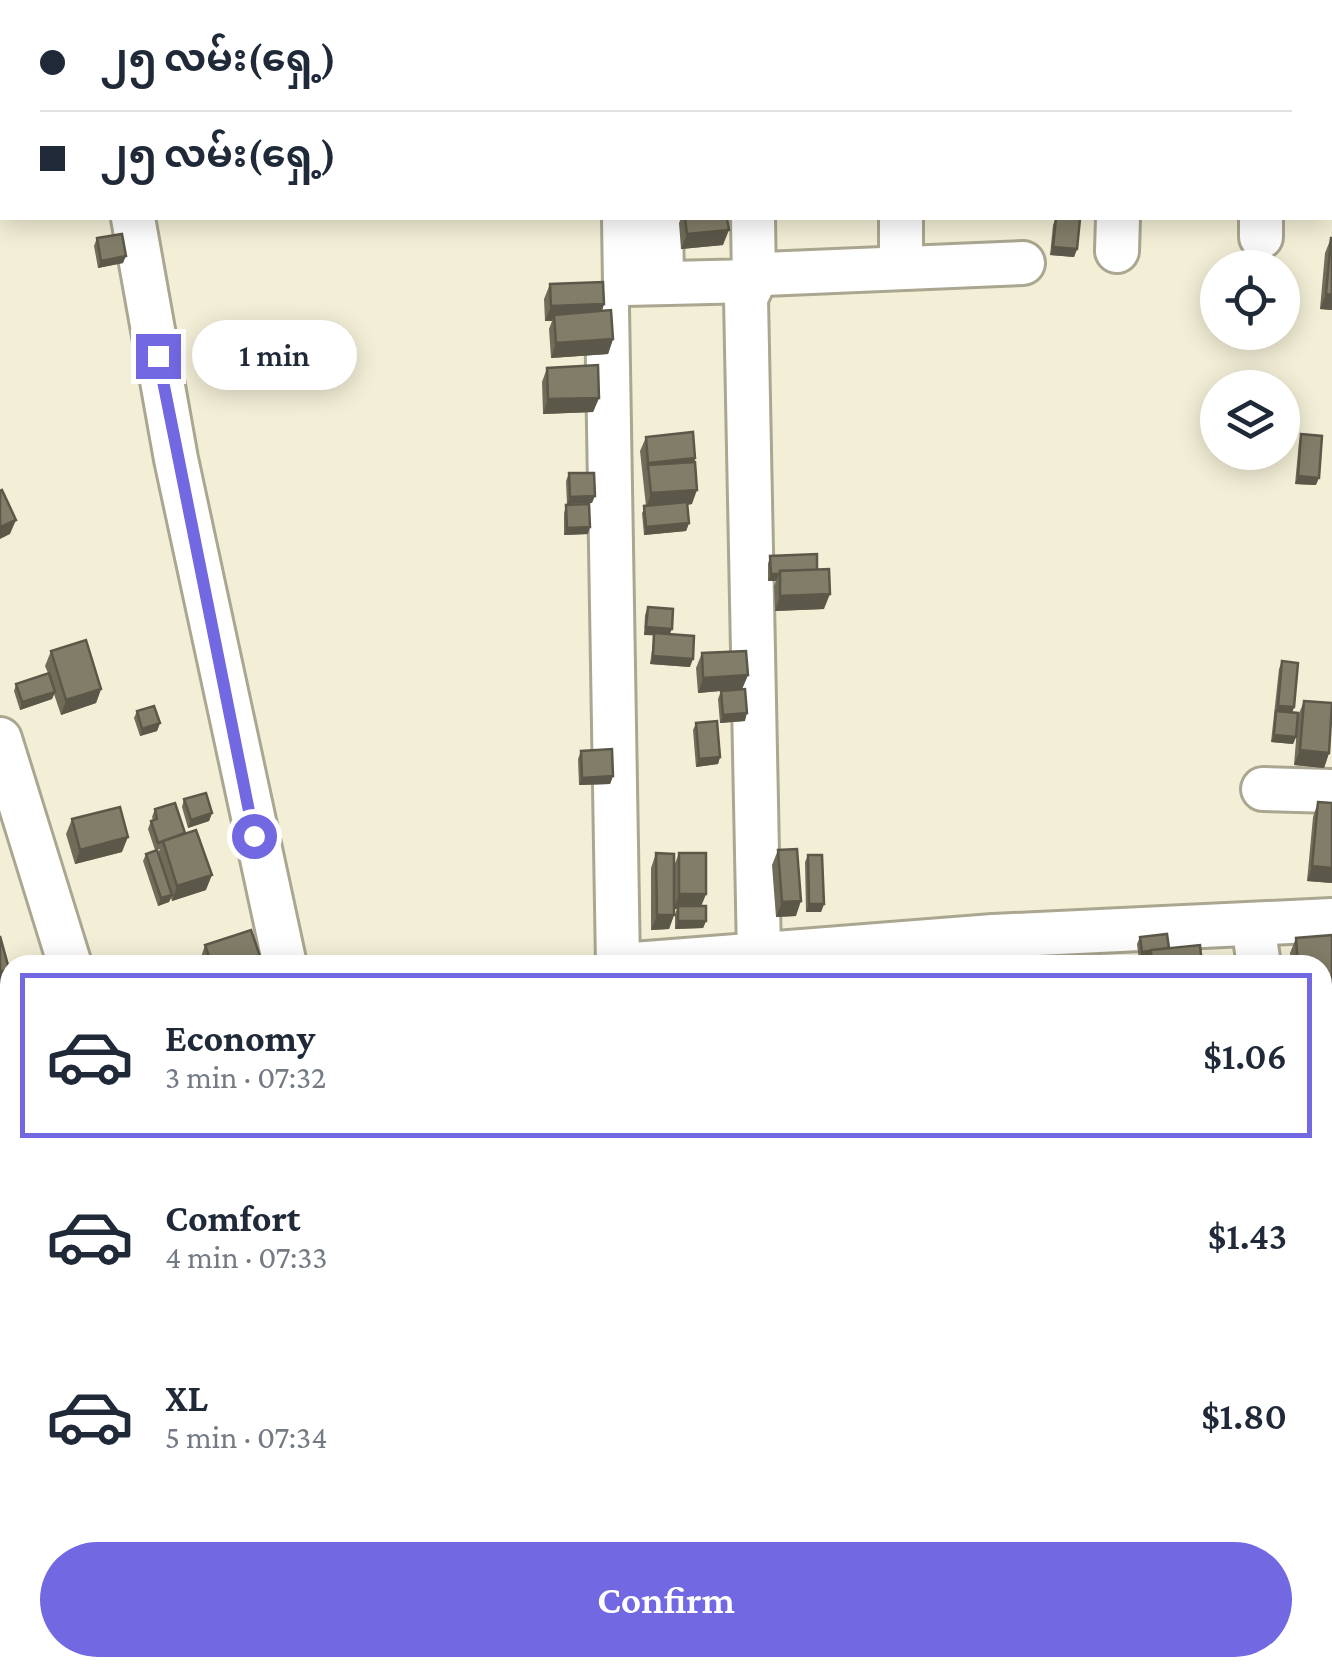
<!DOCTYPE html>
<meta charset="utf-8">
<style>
:root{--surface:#fff;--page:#f6f6f7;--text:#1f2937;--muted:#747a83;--line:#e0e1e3;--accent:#7168e2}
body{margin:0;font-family:"Crimson Pro","Noto Sans Myanmar",serif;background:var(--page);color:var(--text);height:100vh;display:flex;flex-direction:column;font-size:38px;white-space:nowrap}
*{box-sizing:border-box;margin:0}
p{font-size:32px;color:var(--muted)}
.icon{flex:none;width:55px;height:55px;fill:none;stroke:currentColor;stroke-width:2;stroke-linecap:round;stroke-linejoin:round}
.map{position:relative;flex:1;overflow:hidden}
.drawer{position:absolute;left:0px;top:955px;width:1332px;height:722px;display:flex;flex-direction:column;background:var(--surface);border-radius:30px 30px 0 0;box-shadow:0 5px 25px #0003}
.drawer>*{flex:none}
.banner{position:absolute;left:0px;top:0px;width:1332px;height:220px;box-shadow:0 5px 25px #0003;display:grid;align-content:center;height:220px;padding:0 40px;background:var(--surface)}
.controls{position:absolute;left:1200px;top:250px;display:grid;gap:20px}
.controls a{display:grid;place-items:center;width:100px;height:100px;border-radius:50%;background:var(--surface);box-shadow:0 5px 25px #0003;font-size:50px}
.end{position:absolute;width:45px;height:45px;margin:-22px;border:12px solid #7168e2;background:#fff;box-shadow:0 0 0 5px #fff}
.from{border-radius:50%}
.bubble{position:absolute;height:70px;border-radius:35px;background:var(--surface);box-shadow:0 5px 25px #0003;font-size:32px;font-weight:600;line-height:70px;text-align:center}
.banner b{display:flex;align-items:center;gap:35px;height:95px;font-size:38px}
.banner b+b{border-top:2px solid var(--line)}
.banner i{width:25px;height:25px;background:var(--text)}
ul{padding:18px 0 0;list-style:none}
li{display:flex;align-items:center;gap:30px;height:165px;margin:0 20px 15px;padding:0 20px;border:5px solid transparent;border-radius:0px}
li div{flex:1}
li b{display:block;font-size:38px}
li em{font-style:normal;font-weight:600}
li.current{border-color:var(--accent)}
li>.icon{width:90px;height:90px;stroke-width:1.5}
.cta{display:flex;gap:20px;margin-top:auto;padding:20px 40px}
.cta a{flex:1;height:115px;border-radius:60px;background:var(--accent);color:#fff;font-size:40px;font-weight:600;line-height:115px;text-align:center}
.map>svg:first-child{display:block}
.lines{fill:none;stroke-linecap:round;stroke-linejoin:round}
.minor-casing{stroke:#aaa690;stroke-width:48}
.minor{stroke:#fff;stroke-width:42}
.wall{fill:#706c59}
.shaded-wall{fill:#5b5849}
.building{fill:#827d68;stroke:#5b5849;stroke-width:2.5}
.route{stroke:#7168e2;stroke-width:12}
</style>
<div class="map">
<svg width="1332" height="1676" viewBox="0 0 1332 1676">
<rect width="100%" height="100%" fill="#f3efd7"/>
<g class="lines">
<!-- minor casing -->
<g class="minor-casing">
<g id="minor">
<path d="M93,0L94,2"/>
<path d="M755,0L784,1"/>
<path d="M903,2V0"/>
<path d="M1120,2V0"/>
<path d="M1262,2V0"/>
<path d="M0,172L2,171"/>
<path d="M133,218L176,459L285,965"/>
<path d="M624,218L625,284L754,281L753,218"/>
<path d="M661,218L662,283"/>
<path d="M1261,237V218"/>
<path d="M1117,251L1118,218"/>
<path d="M901,265V218"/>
<path d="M607,307L618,965"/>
<path d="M0,739L70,965"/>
<path d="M1263,789L1332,791"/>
<path d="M1253,925L1259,965"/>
<path d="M759,954L746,298L754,281L764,274L1023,263"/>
<path d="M621,965L993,936L1332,920"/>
<path d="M0,1123L10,1121"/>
<path d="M1322,1396L1332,1460"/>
<path d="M1322,1544L1332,1543"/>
<path d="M0,1550L10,1589"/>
<path d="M30,1668L33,1676"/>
<path d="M171,1668L174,1676"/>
<path d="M320,1668L322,1676"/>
<path d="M493,1668L495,1676"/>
<path d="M683,1668L684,1676"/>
<path d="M818,1668L819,1676"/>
<path d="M961,1668L962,1676"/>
<path d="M1099,1668L1100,1676"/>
<path d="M1218,1668L1219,1676"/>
<path d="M86,1676L117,1668"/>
</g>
</g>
<!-- minor -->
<use href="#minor" class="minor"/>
</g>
<!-- wall -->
<g class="wall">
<path d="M681,218H727L723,245L681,249L679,223Z"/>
<path d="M1056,218L1077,249L1074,257L1050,255L1053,225Z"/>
<path d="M97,238L123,263L98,268L94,246Z"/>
<path d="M1331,238H1332V310L1320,309L1325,253Z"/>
<path d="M550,284L604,304L602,311L613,339L608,354L551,358L549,329L552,321H545L544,299Z"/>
<path d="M547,368L599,398L593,412L543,414L542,382Z"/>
<path d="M1301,434L1316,485L1295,484L1299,442Z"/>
<path d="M646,437L695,458L692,504L688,505L689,523L686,531L644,535L642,513L646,506L640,451Z"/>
<path d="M569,473L592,503L567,504L566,481Z"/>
<path d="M566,505L588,534L564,535V513Z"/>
<path d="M770,556L817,570L824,609L775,611L774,586L776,581H768V564Z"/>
<path d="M648,607L670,634L690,667L650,664L654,635H644L645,615Z"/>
<path d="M51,651L101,689L96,703L61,715L54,694L52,699L20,710L14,691L16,684L48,673L45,666Z"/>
<path d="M702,653L748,675L742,689L698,693L696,668Z"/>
<path d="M1282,661L1294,707L1292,713L1296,737L1293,744L1271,742L1279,669Z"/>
<path d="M721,691L745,721L720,723L718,699Z"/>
<path d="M1304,701L1329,753L1324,768L1294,765L1298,716Z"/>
<path d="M137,711L160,723L157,731L140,736L134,718Z"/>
<path d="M696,723L720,757L718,764L696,767L693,730Z"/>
<path d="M581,751L613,776L610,784L579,785L578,759Z"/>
<path d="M184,799L212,813L209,821L188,828L182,807Z"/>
<path d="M1318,802L1332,803V883L1307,881L1313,817Z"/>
<path d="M155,809L185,833L206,890L172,901L171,898L169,902L158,906L143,861L146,854L158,853L160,849L155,850L148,829L151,821L153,820L152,817Z"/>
<path d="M72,819L122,852L75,864L66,834Z"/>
<path d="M778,850L796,916L776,917L772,865Z"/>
<path d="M656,853L674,866L679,853L706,894L701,906L706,921L703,928L675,929V914L677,909H674V915L669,929L651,930V868Z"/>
<path d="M808,855L824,904L821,912H806L805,862Z"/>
<path d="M1332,935V1062L1322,1063V965H1291L1290,953L1296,938Z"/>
<path d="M1140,937L1169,948L1202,965H1145L1148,959L1139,960L1137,944Z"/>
<path d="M205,945L263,965H202L200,960Z"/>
<path d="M1332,1244V1299L1328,1300L1327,1285L1329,1278H1331L1329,1253Z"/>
<path d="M196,1668H253L256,1676H197Z"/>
<path d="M397,1668H455L458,1676H394Z"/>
<path d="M1037,1668H1093L1090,1676H1037Z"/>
</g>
<!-- shaded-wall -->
<g class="shaded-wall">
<path d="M680,0H733L732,2H679Z"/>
<path d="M1009,0H1066V2Z"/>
<path d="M729,230L723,245L681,249L687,234Z"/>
<path d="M1053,247L1077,249L1074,257L1050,255Z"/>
<path d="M126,256L123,263L98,268L101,261Z"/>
<path d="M1326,294L1332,295V310L1320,309Z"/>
<path d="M604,304L599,319L554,315L552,321H545L551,306Z"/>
<path d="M613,339L608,354L551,358L556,343Z"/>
<path d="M599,398L593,412L543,414L548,399Z"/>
<path d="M695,458L690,473L648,465L643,477L648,463Z"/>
<path d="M1298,476L1319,478L1316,485L1295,484Z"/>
<path d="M697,490L692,504L646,508L651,493Z"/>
<path d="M595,496L592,503L567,504L570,497Z"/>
<path d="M16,520L10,534L0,539V527Z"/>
<path d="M689,523L686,531L644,535L646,527Z"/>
<path d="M590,527L588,534L564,535L567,528Z"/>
<path d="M771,574H779L776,581H768Z"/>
<path d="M830,594L824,609L775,611L780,596Z"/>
<path d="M646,627L672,629L669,636L644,635Z"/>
<path d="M653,656L693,659L690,667L650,664Z"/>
<path d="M748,675L742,689L698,693L703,678Z"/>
<path d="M101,689L96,703L61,715L66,700Z"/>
<path d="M55,692L52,699L20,710L22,702Z"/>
<path d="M1278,706L1294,707L1291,715L1275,713Z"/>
<path d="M747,713L745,721L720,723L723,715Z"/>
<path d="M160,723L157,731L140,736L142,729Z"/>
<path d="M1274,735L1296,737L1293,744L1271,742Z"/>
<path d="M1300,750L1329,753L1324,768L1294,765Z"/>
<path d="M720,757L718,764L696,767L699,759Z"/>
<path d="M613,776L610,784L579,785L582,778Z"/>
<path d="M212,813L209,821L188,828L191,820Z"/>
<path d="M128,837L122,852L75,864L80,850Z"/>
<path d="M1312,866L1332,868V883L1307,881Z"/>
<path d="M212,875L206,890L172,901L177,886Z"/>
<path d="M679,894H706L700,909H674Z"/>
<path d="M172,895L169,902L158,906L161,898Z"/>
<path d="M801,901L796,916L776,917L782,902Z"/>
<path d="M809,904H824L821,912H806Z"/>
<path d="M657,915H674L669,929L651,930Z"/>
<path d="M678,921H706L703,928L675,929Z"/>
<path d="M1150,951L1148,959L1139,960L1142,952Z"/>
<path d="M9,969L3,984L0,985V972Z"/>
<path d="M1332,1048V1062L1322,1063V1049Z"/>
<path d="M6,1224L1,1238L0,1239V1226Z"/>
<path d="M979,1668H1022L1019,1675L976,1676Z"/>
<path d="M1081,1668H1093L1090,1676H1042L1044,1671Z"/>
</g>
<!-- building -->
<g class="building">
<rect x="924" y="0" width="52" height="2"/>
<path d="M685,218H727L729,230L687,234Z"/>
<path d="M1056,218L1080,219L1077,249L1053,247Z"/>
<path d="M122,234L126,256L101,261L97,238Z"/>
<path d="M1331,238H1332V295L1326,294Z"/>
<path d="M603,282L604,304L551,306L550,284Z"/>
<path d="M611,310L613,339L556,343L554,315Z"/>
<path d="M598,365L599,398L548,399L547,368Z"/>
<path d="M693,432L695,458L648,463L646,437Z"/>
<path d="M1301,434L1322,436L1319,478L1298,476Z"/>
<path d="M695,462L697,490L651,493L648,465Z"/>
<path d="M569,473H594L595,496L570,497Z"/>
<path d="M2,490L16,520L0,527V491Z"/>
<path d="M687,502L689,523L646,527L644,506Z"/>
<path d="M589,504L590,527L567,528L566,505Z"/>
<path d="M817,554V570L780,571V574H771L770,556Z"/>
<path d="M829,569L830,594L780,596V571Z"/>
<path d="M648,607L673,609L672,629L646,627Z"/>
<path d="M654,633L694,636L693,659L653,656Z"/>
<path d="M86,640L101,689L66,700L51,651Z"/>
<path d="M746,651L748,675L703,678L702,653Z"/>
<path d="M1282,661L1298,663L1294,707L1278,706Z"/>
<path d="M49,673L55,692L22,702L16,684Z"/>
<path d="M745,689L747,713L723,715L721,691Z"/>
<path d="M1304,701L1332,703L1329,753L1300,750Z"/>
<path d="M154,706L160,723L142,729L137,711Z"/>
<path d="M1276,711L1298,713L1296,737L1274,735Z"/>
<path d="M717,721L720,757L699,759L696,723Z"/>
<path d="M612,749L613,776L582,778L581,751Z"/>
<path d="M206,793L212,813L191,820L184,799Z"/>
<path d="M1318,802L1332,803V868L1312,866Z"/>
<path d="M175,803L185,833L158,843L151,821L157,819L155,809Z"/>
<path d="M120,807L128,837L80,850L72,819Z"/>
<path d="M196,830L212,875L177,886L163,841Z"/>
<path d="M797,849L801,901L782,902L778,850Z"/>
<path d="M157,850L172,895L161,898L146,854Z"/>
<path d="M656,853L674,854V915H657Z"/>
<rect x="679" y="853" width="27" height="41"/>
<path d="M808,855H822L824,904H809Z"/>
<rect x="678" y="906" width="28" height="15"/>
<path d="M251,930L263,965H212L205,945Z"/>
<path d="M1167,934L1169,948L1142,952L1140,937Z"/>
<path d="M1332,935V1008L1322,1009V965H1298L1296,938Z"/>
<path d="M0,936L9,969L0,972Z"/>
<path d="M1200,945L1202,965H1152L1151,950Z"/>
<path d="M1332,1013V1048L1322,1049V1014Z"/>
<path d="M0,1202L6,1224L0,1226Z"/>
<path d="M205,1668H253L256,1676H207Z"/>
<path d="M263,1668H304V1670L315,1668L317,1676H266Z"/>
<path d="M402,1668H455L458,1676H395L403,1673Z"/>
<path d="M1043,1668H1081L1044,1671Z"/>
<path d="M783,1672L784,1676H756Z"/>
</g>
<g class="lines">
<!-- route -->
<path class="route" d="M158,356L254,836"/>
</g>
</svg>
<div class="controls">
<a><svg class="icon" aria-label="locate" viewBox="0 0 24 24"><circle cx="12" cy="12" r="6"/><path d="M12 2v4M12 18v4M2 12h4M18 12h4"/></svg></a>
<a><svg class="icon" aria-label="layers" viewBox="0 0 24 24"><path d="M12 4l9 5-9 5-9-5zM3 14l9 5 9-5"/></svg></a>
</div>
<i class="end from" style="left:254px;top:836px"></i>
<i class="end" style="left:158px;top:356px"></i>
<div class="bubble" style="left:192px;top:320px;width:165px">1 min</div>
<div class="banner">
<b><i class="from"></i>၂၅ လမ်း(ရှေ့)</b>
<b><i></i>၂၅ လမ်း(ရှေ့)</b>
</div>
<section class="drawer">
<ul>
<li class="current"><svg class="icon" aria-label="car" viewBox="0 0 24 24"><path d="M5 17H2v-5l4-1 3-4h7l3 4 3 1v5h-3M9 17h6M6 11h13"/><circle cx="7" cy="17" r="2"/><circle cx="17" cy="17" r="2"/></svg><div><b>Economy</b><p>3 min · 07:32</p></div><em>$1.06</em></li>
<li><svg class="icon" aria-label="car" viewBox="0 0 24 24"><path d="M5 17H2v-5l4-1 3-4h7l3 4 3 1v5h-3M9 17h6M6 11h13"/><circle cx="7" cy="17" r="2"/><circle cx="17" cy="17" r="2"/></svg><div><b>Comfort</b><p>4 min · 07:33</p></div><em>$1.43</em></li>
<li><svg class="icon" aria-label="car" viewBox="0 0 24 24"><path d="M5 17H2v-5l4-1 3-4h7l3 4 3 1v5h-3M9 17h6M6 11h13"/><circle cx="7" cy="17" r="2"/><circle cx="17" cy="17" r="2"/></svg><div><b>XL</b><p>5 min · 07:34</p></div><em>$1.80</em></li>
</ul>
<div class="cta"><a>Confirm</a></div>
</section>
</div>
